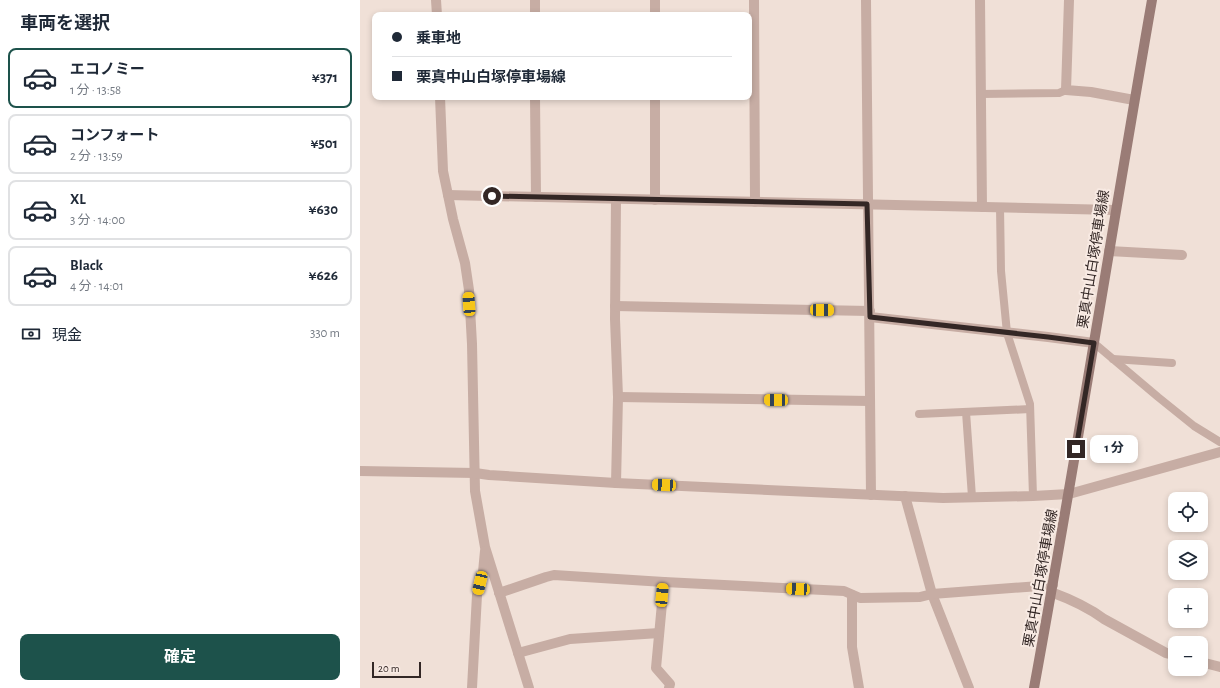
<!DOCTYPE html>
<html lang="ja">
<meta charset="utf-8">
<style>
:root{--surface:#fff;--page:#f6f6f7;--text:#1f2937;--muted:#747a83;--line:#e0e1e3;--accent:#1d524b}
body{margin:0;font-family:"Alegreya Sans","Noto Sans JP",sans-serif;background:var(--page);color:var(--text);height:100vh;display:flex;flex-direction:column;font-size:15px;white-space:nowrap}
*{box-sizing:border-box;margin:0}
p{font-size:13px;color:var(--muted)}
.icon{flex:none;width:22px;height:22px;fill:none;stroke:currentColor;stroke-width:2;stroke-linecap:round;stroke-linejoin:round}
.map{position:relative;flex:1;overflow:hidden}
.panel{display:flex;flex-direction:column;background:var(--surface);width:360px}
.panel>*{flex:none}
.top-card{position:absolute;left:12px;top:12px;width:380px;height:88px;border-radius:8px;box-shadow:0 2px 6px #0003;display:grid;align-content:center;height:88px;padding:0 20px;background:var(--surface)}
.tools{position:absolute;left:808px;top:492px;display:grid;gap:8px}
.tools a{display:grid;place-items:center;width:40px;height:40px;border-radius:8px;background:var(--surface);box-shadow:0 2px 6px #0003;font-size:20px}
.scale{position:absolute;left:12px;bottom:10px;width:49px;box-sizing:border-box;padding-left:4px;border:2px solid #332725;border-top:0;font-size:11px;line-height:14px;white-space:nowrap;color:#332725;-webkit-text-stroke:3px #f8eae3;paint-order:stroke}
.end{position:absolute;width:18px;height:18px;margin:-9px;border:5px solid #332725;background:#fff;box-shadow:0 0 0 2px #fff}
.from{border-radius:50%}
.bubble{position:absolute;height:28px;border-radius:8px;background:var(--surface);box-shadow:0 2px 6px #0003;font-size:13px;font-weight:700;line-height:28px;text-align:center}
.car{position:absolute;width:12px;height:24px;margin:-12px -6px;border-radius:5px;box-shadow:0 0 3px 1px #0007;background:linear-gradient(#f5c518 24%,#345 0 40%,#f5c518 0 76%,#345 0 86%,#f5c518 0)}
.top-card b{display:flex;align-items:center;gap:14px;height:38px;font-size:15px}
.top-card b+b{border-top:1px solid var(--line)}
.top-card i{width:10px;height:10px;background:var(--text)}
ul{padding:0;list-style:none}
li{display:flex;align-items:center;gap:12px;height:60px;margin:0 8px 6px;padding:0 12px;border:2px solid var(--line);border-radius:8px}
li div{flex:1}
li b{display:block;font-size:15px}
li em{font-style:normal;font-weight:700}
li.on{border-color:var(--accent)}
li>.icon{width:36px;height:36px;stroke-width:1.5}
h2{padding:0 20px;font-size:18px;line-height:48px}
.pay{display:flex;align-items:center;gap:10px;height:44px;padding:0 20px;font-size:15px}
.pay p{margin-inline-start:auto}
.action{display:flex;gap:8px;margin-top:auto;padding:8px 20px}
.action a{flex:1;height:46px;border-radius:8px;background:var(--accent);color:#fff;font-size:16px;font-weight:700;line-height:46px;text-align:center}
main{display:flex;flex:1;min-height:0}
.map>svg:first-child{display:block}
.lines{fill:none;stroke-linecap:round;stroke-linejoin:round}
.service{stroke:#c7ada4;stroke-width:8}
.minor{stroke:#c7ada4;stroke-width:10}
.secondary{stroke:#9a7c76;stroke-width:10}
.route{stroke:#332725;stroke-width:5}
.labels{text-anchor:middle;stroke-width:4;stroke-linejoin:round;paint-order:stroke}
.street-label{font-size:14px;fill:#332725;stroke:#f8eae3}
</style>
<main>
<section class="panel">
<h2>車両を選択</h2>
<ul>
<li class="on"><svg class="icon" aria-label="car" viewBox="0 0 24 24"><path d="M5 17H2v-5l4-1 3-4h7l3 4 3 1v5h-3M9 17h6M6 11h13"/><circle cx="7" cy="17" r="2"/><circle cx="17" cy="17" r="2"/></svg><div><b>エコノミー</b><p>1 分 · 13:58</p></div><em>¥371</em></li>
<li><svg class="icon" aria-label="car" viewBox="0 0 24 24"><path d="M5 17H2v-5l4-1 3-4h7l3 4 3 1v5h-3M9 17h6M6 11h13"/><circle cx="7" cy="17" r="2"/><circle cx="17" cy="17" r="2"/></svg><div><b>コンフォート</b><p>2 分 · 13:59</p></div><em>¥501</em></li>
<li><svg class="icon" aria-label="car" viewBox="0 0 24 24"><path d="M5 17H2v-5l4-1 3-4h7l3 4 3 1v5h-3M9 17h6M6 11h13"/><circle cx="7" cy="17" r="2"/><circle cx="17" cy="17" r="2"/></svg><div><b>XL</b><p>3 分 · 14:00</p></div><em>¥630</em></li>
<li><svg class="icon" aria-label="car" viewBox="0 0 24 24"><path d="M5 17H2v-5l4-1 3-4h7l3 4 3 1v5h-3M9 17h6M6 11h13"/><circle cx="7" cy="17" r="2"/><circle cx="17" cy="17" r="2"/></svg><div><b>Black</b><p>4 分 · 14:01</p></div><em>¥626</em></li>
</ul>
<div class="pay"><svg class="icon" aria-label="cash" viewBox="0 0 24 24"><path d="M3 7h18v10H3z"/><circle cx="12" cy="12" r="2"/></svg>現金<p>330 m</p></div>
<div class="action"><a>確定</a></div>
</section>
<div class="map">
<svg width="860" height="688" viewBox="0 0 860 688">
<rect width="100%" height="100%" fill="#f0e0d7"/>
<g class="lines">
<!-- service -->
<g class="service">
<path d="M621,94L699,93L706,90"/>
<path d="M640,207L641,271L647,333L670,404L673,496"/>
<path d="M734,343L798,397L834,426L860,442"/>
<path d="M753,359L812,363"/>
<path d="M606,412L612,497"/>
<path d="M559,414L670,409"/>
</g>
<!-- minor -->
<g class="minor">
<path d="M76,0L77,15"/>
<path d="M175,0V15"/>
<path d="M394,0L395,202"/>
<path d="M506,0C507,165 510,330 511,495"/>
<path d="M620,0L622,207"/>
<path d="M709,0L706,90L731,92L774,100"/>
<path d="M295,15V0"/>
<path d="M80,97L83,171L93,219L105,263L109,290L112,344L115,491L125,547L169,688"/>
<path d="M175,97L176,197"/>
<path d="M88,195L755,210"/>
<path d="M256,199L255,319L258,397L256,483"/>
<path d="M295,200V97"/>
<path d="M749,251L822,255"/>
<path d="M255,306L510,311"/>
<path d="M510,317L688,337L734,343"/>
<path d="M258,397L510,401"/>
<path d="M0,471L115,473L129,475L256,483L583,498L673,496L709,494L860,452"/>
<path d="M545,496L572,594L609,688"/>
<path d="M304,582L296,668L310,684L309,688"/>
<path d="M691,592C710,599 728,607 744,619L806,653L815,655"/>
<path d="M139,593L186,577L194,575L304,582L484,591L500,598L560,597L572,594L693,585"/>
<path d="M492,595V647L499,688"/>
<path d="M158,653L210,639L299,633"/>
<path d="M841,662L860,667"/>
<path d="M112,688L117,595L123,572L125,551"/>
</g>
<!-- secondary -->
<path class="secondary" d="M674,688C716,459 752,229 792,0"/>
</g>
<g class="lines">
<!-- route -->
<path class="route" d="M132,196L507,204L510,317L688,337L734,343L716,449"/>
</g>
<g class="labels">
<!-- street labels -->
<g class="street-label">
<text transform="translate(733 259) rotate(-81)" y="5">栗真中山白塚停車場線</text>
<text transform="translate(680 578) rotate(-80)" y="5">栗真中山白塚停車場線</text>
</g>
</g>
</svg>
<div class="tools">
<a><svg class="icon" aria-label="locate" viewBox="0 0 24 24"><circle cx="12" cy="12" r="6"/><path d="M12 2v4M12 18v4M2 12h4M18 12h4"/></svg></a>
<a><svg class="icon" aria-label="layers" viewBox="0 0 24 24"><path d="M12 4l9 5-9 5-9-5zM3 14l9 5 9-5"/></svg></a>
<a>+</a>
<a>−</a>
</div>
<div class="scale">20 m</div>
<i class="end from" style="left:132px;top:196px"></i>
<i class="end" style="left:716px;top:449px"></i>
<div class="bubble" style="left:730px;top:435px;width:48px">1 分</div>
<i class="car" style="left:109px;top:304px;rotate:356deg"></i>
<i class="car" style="left:462px;top:310px;rotate:91deg"></i>
<i class="car" style="left:416px;top:400px;rotate:271deg"></i>
<i class="car" style="left:304px;top:485px;rotate:273deg"></i>
<i class="car" style="left:120px;top:583px;rotate:193deg"></i>
<i class="car" style="left:438px;top:589px;rotate:273deg"></i>
<i class="car" style="left:302px;top:595px;rotate:5deg"></i>
<div class="top-card">
<b><i class="from"></i>乗車地</b>
<b><i></i>栗真中山白塚停車場線</b>
</div>
</div>
</main>
